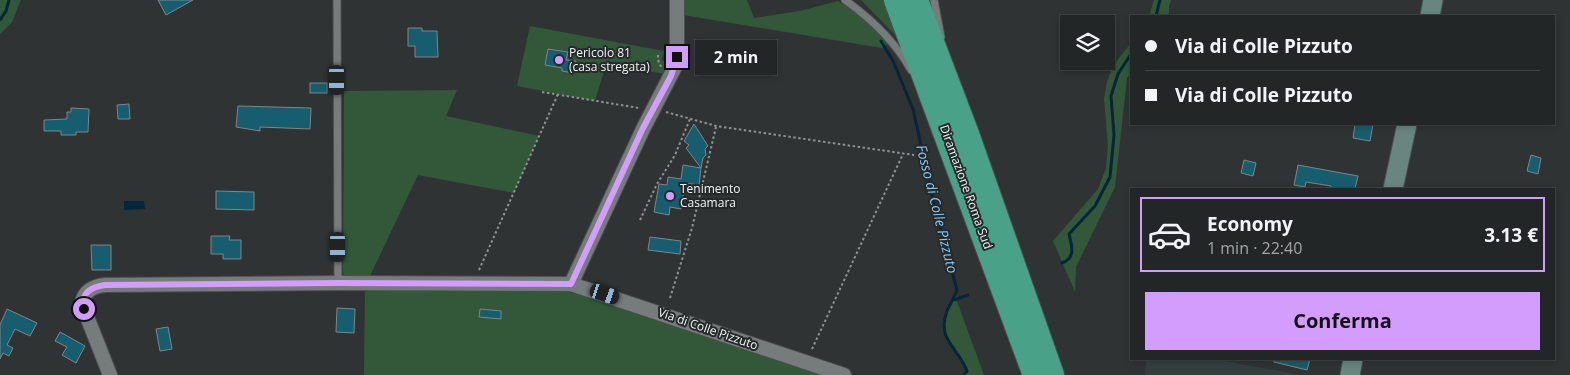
<!DOCTYPE html>
<html lang="it">
<meta charset="utf-8">
<style>
:root{--surface:#232626;--page:#2b2e2e;--text:#f1f3f6;--muted:#a3a5a7;--line:#404343;--accent:#d29dfd}
body{margin:0;font-family:"Open Sans",sans-serif;background:var(--page);color:var(--text);height:100vh;display:flex;flex-direction:column;font-size:19px;white-space:nowrap}
*{box-sizing:border-box;margin:0}
p{font-size:16px;color:var(--muted)}
.icon{flex:none;width:28px;height:28px;fill:none;stroke:currentColor;stroke-width:2;stroke-linecap:round;stroke-linejoin:round}
.map{position:relative;flex:1;overflow:hidden}
.sheet{position:absolute;left:1130px;top:188px;width:425px;height:172px;display:flex;flex-direction:column;background:var(--surface);border-radius:0px;box-shadow:0 2px 8px #0003,0 0 0 1px var(--line)}
.sheet>*{flex:none}
.hud{position:absolute;left:1130px;top:15px;width:425px;height:110px;border-radius:0px;box-shadow:0 2px 8px #0003,0 0 0 1px var(--line);display:grid;align-content:center;height:110px;padding:0 15px;background:var(--surface)}
.buttons{position:absolute;left:1060px;top:15px;display:grid;gap:10px}
.buttons a{display:grid;place-items:center;width:55px;height:55px;border-radius:0px;background:var(--surface);box-shadow:0 2px 8px #0003,0 0 0 1px var(--line);font-size:25px}
.end{position:absolute;width:22px;height:22px;margin:-11px;border:6px solid #d29dfd;background:#111;box-shadow:0 0 0 2px #111}
.from{border-radius:50%}
.bubble{position:absolute;height:35px;border-radius:0px;background:var(--surface);box-shadow:0 2px 8px #0003,0 0 0 1px var(--line);font-size:16px;font-weight:700;line-height:35px;text-align:center}
.car{position:absolute;width:15px;height:30px;margin:-15px -8px;border-radius:6px;box-shadow:0 0 4px 1px #0007;background:linear-gradient(#222 24%,#8ab4d8 0 40%,#222 0 76%,#8ab4d8 0 86%,#222 0)}
.hud b{display:flex;align-items:center;gap:18px;height:48px;font-size:19px}
.hud b+b{border-top:1px solid var(--line)}
.hud i{width:12px;height:12px;background:var(--text)}
ul{padding:9px 0 0;list-style:none}
li{display:flex;align-items:center;gap:15px;height:75px;margin:0 10px 8px;padding:0 5px;border:2px solid transparent;border-radius:0px}
li div{flex:1}
li b{display:block;font-size:19px}
li em{font-style:normal;font-weight:700}
li.current{border-color:var(--accent)}
li>.icon{width:45px;height:45px;stroke-width:1.5}
.cta{display:flex;gap:10px;margin-top:auto;padding:10px 15px}
.cta a{flex:1;height:58px;border-radius:0px;background:var(--accent);color:#111;font-size:20px;font-weight:700;line-height:58px;text-align:center}
.map>svg:first-child{display:block}
.built{fill:#333f3f}
.green{fill:#325839;fill-rule:evenodd}
.water{fill:#04263a}
.lines{fill:none;stroke-linecap:round;stroke-linejoin:round}
.stream{stroke:#04263a;stroke-width:3}
.building{fill:#165e6f;stroke:#808586}
.lane-casing{stroke:#4c4f4f;stroke-width:9}
.street-casing{stroke:#4c4f4f;stroke-width:16}
.secondary-casing{stroke:#4c4f4f;stroke-width:21}
.highway-casing{stroke:#4c4f4f;stroke-width:26}
.path{stroke:#8f9292;stroke-width:2;stroke-dasharray:2.5 2.5;stroke-linecap:butt}
.lane{stroke:#767b7b;stroke-width:7}
.street{stroke:#767b7b;stroke-width:14}
.secondary{stroke:#68867f;stroke-width:19}
.highway{stroke:#49a187;stroke-width:24}
.route{stroke:#d29dfd;stroke-width:6}
.poi-dot{fill:#d29dfd;stroke:#252929;stroke-width:2}
.labels{text-anchor:middle;stroke-width:4;stroke-linejoin:round;paint-order:stroke}
.poi-label{font-size:12px;fill:#f2f5f5;stroke:#252929;text-anchor:start}
.street-label{font-size:12px;fill:#f2f5f5;stroke:#252929}
.water-label{font-size:14px;font-style:italic;fill:#85c9f9;stroke:#252929}
</style>
<div class="map">
<svg width="1570" height="375" viewBox="0 0 1570 375">
<rect width="100%" height="100%" fill="#2f3333"/>
<!-- built -->
<path class="built" d="M1146,359H1215L1300,375H1145Z"/>
<!-- green -->
<g class="green">
<path d="M0,0H21L12,22L0,34Z"/>
<path d="M683,0H747L754,18L800,11L838,1L861,16L888,44L882,48L683,15Z"/>
<path d="M861,0H883L897,37Z"/>
<path d="M1154,0H1171L1169,6V16H1149Z"/>
<path d="M530,26L664,51L662,60L666,63L667,67L665,74L606,64L595,101L517,86ZM549,49L568,52L566,60L575,61V73L562,71V68L546,65Z"/>
<path d="M1131,43V72L1127,78L1115,187L1076,267L1075,292L1053,241L1098,189L1106,168L1108,145L1104,99L1107,82L1113,66Z"/>
<path d="M457,90L446,116L539,136L514,193L418,175L370,276L345,277L343,273L344,91Z"/>
<path d="M365,288L577,291L838,375H364Z"/>
<path d="M955,296L984,375H964L967,371C959,347 939,344 947,314C948,307 953,302 955,296Z"/>
</g>
<!-- water -->
<path class="water" d="M124,201H144L145,209L124,210Z"/>
<g class="lines">
<!-- stream -->
<g class="stream">
<path d="M1156,16L1160,0"/>
<path d="M0,20L6,11L9,0"/>
<path d="M881,41L893,61L913,109L934,204L957,290C954,298 950,304 947,311C936,340 959,348 967,371L964,375"/>
<path d="M1062,263C1076,258 1072,246 1069,234L1095,206L1110,177L1114,135L1111,96L1118,74L1131,54"/>
<path d="M954,300L968,295"/>
</g>
</g>
<!-- building -->
<g class="building">
<path d="M158,0H193L166,15Z"/>
<path d="M408,28H422V31H437L438,57H415V46H408Z"/>
<path d="M548,49L568,52L566,60L576,61L573,73L562,71V68L545,65Z"/>
<rect x="310" y="83" width="17" height="10"/>
<path d="M129,104L130,119H118L117,105Z"/>
<path d="M238,106L311,108L310,129L260,127V131L236,127Z"/>
<path d="M71,108L89,109L88,132H76V135H61V131H44V120L67,119V112H71Z"/>
<path d="M694,124L708,146L705,149L706,155L703,158L701,168L686,148L689,145L684,141Z"/>
<path d="M1355,124H1373L1370,141L1353,138Z"/>
<path d="M1531,155L1541,158L1538,174L1527,171Z"/>
<path d="M1244,160L1256,163L1253,176L1241,173Z"/>
<path d="M683,165L701,168L699,185L685,183L681,209L670,207L669,215L654,212L659,184L667,185L668,177L681,179Z"/>
<path d="M1298,165L1358,176L1355,189H1330L1331,186L1306,182L1305,187L1294,185Z"/>
<path d="M216,191L254,192V210L216,209Z"/>
<path d="M211,236H230L229,240H241V259H223V254H211Z"/>
<path d="M650,237L681,241L680,254L648,250Z"/>
<path d="M91,245H111V270H92Z"/>
<path d="M337,308L355,309L354,333L336,332Z"/>
<path d="M7,309L37,323L30,336L15,329L7,345L13,348L9,356L3,353L0,359V325Z"/>
<path d="M480,309L501,311V319L479,317Z"/>
<path d="M168,327L172,349L160,351L156,329Z"/>
<path d="M60,332L85,346L76,363L62,355L67,347L55,341Z"/>
<path d="M1274,359H1310L1307,370L1274,362Z"/>
</g>
<g class="lines">
<!-- lane casing -->
<g class="lane-casing">
<g id="lane">
<path d="M337,0L338,283"/>
<path d="M845,0C870,18 896,43 911,70"/>
<path d="M934,0L941,37"/>
</g>
</g>
<!-- street casing -->
<g class="street-casing">
<g id="street">
<path d="M571,284L643,129L675,67L677,54V0"/>
<path d="M110,375L82,304C83,291 94,286 105,285L338,283L571,284L844,375"/>
</g>
</g>
<!-- secondary casing -->
<g class="secondary-casing">
<g id="secondary">
<path d="M1430,16L1433,0"/>
<path d="M1393,189L1407,124"/>
<path d="M1350,375L1353,359"/>
</g>
</g>
<!-- highway casing -->
<g class="highway-casing">
<g id="highway">
<path d="M896,0L1035,375"/>
<path d="M916,0L967,134L1052,375"/>
</g>
</g>
<!-- path -->
<g class="path">
<path d="M658,55V60L661,67"/>
<path d="M542,92L639,108"/>
<path d="M666,112L716,126L914,155"/>
<path d="M640,220L657,184L675,155L690,119"/>
<path d="M479,270L558,94"/>
<path d="M670,298L692,228L716,127"/>
<path d="M812,349L903,154"/>
</g>
<!-- lane -->
<use href="#lane" class="lane"/>
<!-- street -->
<use href="#street" class="street"/>
<!-- secondary -->
<use href="#secondary" class="secondary"/>
<!-- highway -->
<use href="#highway" class="highway"/>
</g>
<g class="lines">
<!-- route -->
<path class="route" d="M84,309C80,293 91,287 105,285L338,283L571,284L643,128L671,76L677,57"/>
</g>
<!-- markers -->
<g class="poi-dot">
<circle cx="559" cy="60" r="5"/>
<circle cx="670" cy="196" r="5"/>
</g>
<g class="labels">
<!-- poi labels -->
<g class="poi-label">
<text x="569" y="57">Pericolo 81<tspan x="569" dy="14">(casa stregata)</tspan></text>
<text x="680" y="193">Tenimento<tspan x="680" dy="14">Casamara</tspan></text>
</g>
<!-- street labels -->
<g class="street-label">
<text transform="translate(966 187) rotate(70)" y="4">Diramazione Roma Sud</text>
<text transform="translate(708 329) rotate(19)" y="4">Via di Colle Pizzuto</text>
</g>
<!-- water labels -->
<g class="water-label">
<text transform="translate(937 209) rotate(76)" y="5">Fosso di Colle Pizzuto</text>
</g>
</g>
</svg>
<div class="buttons">
<a><svg class="icon" aria-label="layers" viewBox="0 0 24 24"><path d="M12 4l9 5-9 5-9-5zM3 14l9 5 9-5"/></svg></a>
</div>
<i class="end from" style="left:84px;top:309px"></i>
<i class="end" style="left:677px;top:57px"></i>
<div class="bubble" style="left:695px;top:40px;width:82px">2 min</div>
<i class="car" style="left:337px;top:80px;rotate:180deg"></i>
<i class="car" style="left:338px;top:247px;rotate:180deg"></i>
<i class="car" style="left:605px;top:294px;rotate:109deg"></i>
<div class="hud">
<b><i class="from"></i>Via di Colle Pizzuto</b>
<b><i></i>Via di Colle Pizzuto</b>
</div>
<section class="sheet">
<ul>
<li class="current"><svg class="icon" aria-label="car" viewBox="0 0 24 24"><path d="M5 17H2v-5l4-1 3-4h7l3 4 3 1v5h-3M9 17h6M6 11h13"/><circle cx="7" cy="17" r="2"/><circle cx="17" cy="17" r="2"/></svg><div><b>Economy</b><p>1 min · 22:40</p></div><em>3.13 €</em></li>
</ul>
<div class="cta"><a>Conferma</a></div>
</section>
</div>
